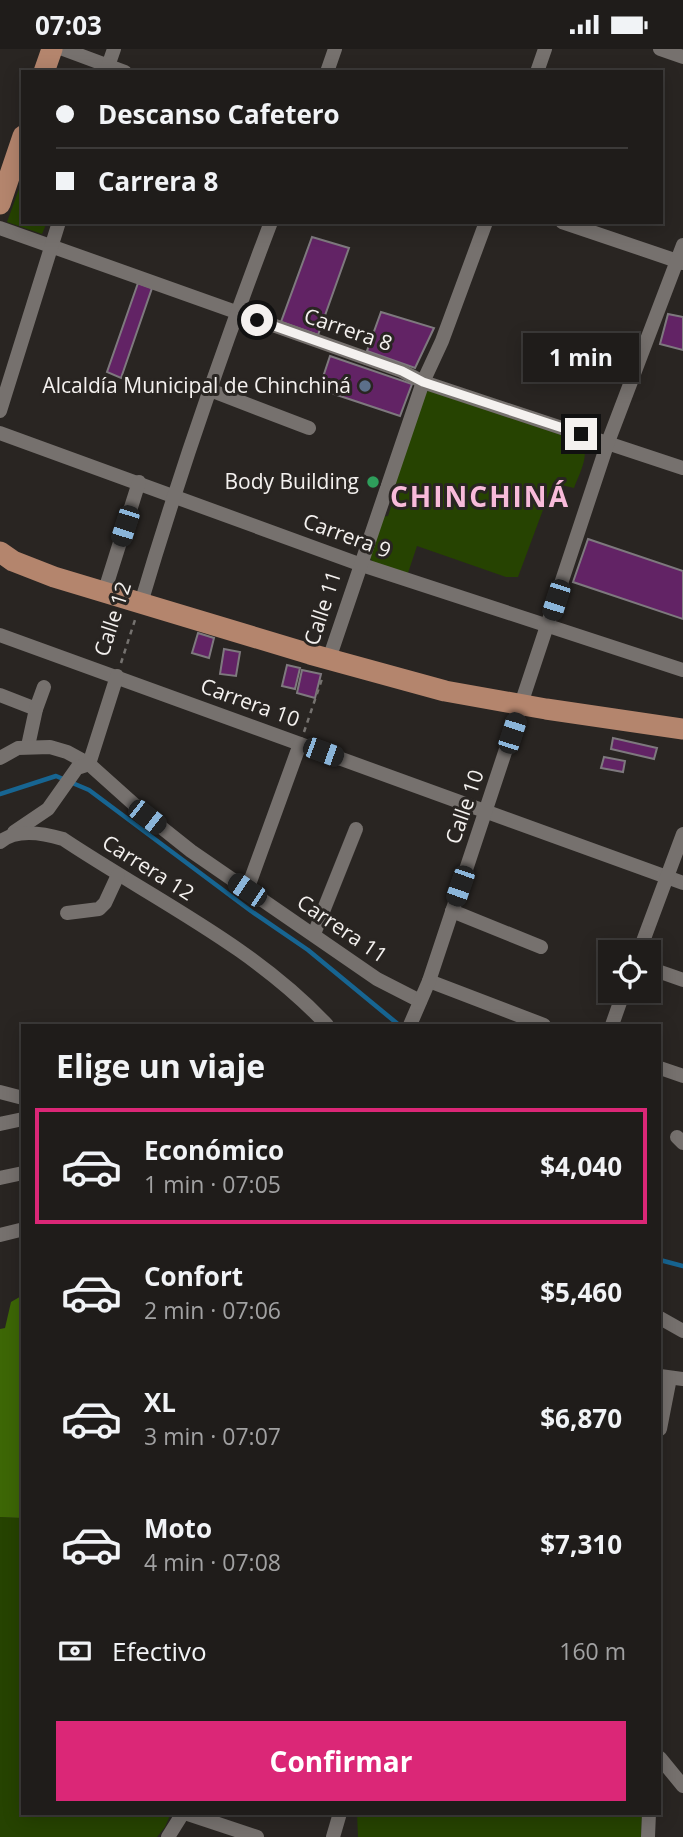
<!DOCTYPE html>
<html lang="es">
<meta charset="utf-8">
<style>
:root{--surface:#1f1c1a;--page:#2c2927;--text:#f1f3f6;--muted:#a1a1a2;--line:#3c3a39;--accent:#db2777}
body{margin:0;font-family:"Open Sans",sans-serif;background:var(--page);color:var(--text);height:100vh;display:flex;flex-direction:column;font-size:26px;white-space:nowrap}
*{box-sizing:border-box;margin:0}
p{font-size:23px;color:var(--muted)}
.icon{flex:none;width:38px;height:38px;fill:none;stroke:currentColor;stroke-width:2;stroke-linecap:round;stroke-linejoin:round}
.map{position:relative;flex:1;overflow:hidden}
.sheet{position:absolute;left:21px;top:975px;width:640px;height:791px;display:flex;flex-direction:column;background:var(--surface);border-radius:0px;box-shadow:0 4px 18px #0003,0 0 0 2px var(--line)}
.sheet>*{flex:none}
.hud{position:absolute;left:21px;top:21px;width:642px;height:154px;border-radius:0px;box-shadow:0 4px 18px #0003,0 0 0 2px var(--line);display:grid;align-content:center;height:154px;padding:0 35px;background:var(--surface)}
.buttons{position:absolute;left:598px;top:891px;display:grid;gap:14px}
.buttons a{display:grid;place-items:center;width:63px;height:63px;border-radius:0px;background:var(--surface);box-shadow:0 4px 18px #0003,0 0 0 2px var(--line);font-size:35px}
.end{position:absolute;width:32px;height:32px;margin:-16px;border:9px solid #f4f1ef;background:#111;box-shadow:0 0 0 4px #111}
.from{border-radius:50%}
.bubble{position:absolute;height:49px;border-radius:0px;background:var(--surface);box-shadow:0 4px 18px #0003,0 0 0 2px var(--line);font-size:23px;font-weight:700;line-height:49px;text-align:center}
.car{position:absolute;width:21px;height:42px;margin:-21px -10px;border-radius:9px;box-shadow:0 0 5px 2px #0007;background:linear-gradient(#222 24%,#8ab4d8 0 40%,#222 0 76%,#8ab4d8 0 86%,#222 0)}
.hud b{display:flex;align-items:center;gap:24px;height:66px;font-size:26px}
.hud b+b{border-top:2px solid var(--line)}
.hud i{width:18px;height:18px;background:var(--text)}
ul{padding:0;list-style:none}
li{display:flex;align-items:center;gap:21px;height:116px;margin:0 14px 10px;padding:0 21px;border:4px solid transparent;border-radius:0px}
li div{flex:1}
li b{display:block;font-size:26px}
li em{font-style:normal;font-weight:700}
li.active{border-color:var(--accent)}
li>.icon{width:63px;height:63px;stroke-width:1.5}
h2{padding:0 35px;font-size:32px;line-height:84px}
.pay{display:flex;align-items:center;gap:18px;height:77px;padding:0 35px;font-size:26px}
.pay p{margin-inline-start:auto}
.primary-button{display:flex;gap:14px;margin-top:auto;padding:14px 35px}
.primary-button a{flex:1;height:80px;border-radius:0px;background:var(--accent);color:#fff;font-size:28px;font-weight:700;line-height:80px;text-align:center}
.status{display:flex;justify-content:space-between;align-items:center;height:49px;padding:0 35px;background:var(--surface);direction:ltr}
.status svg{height:19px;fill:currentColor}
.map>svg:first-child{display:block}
.green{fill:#264301}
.forest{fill:#3d6706}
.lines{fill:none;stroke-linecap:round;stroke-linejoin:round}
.stream{stroke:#176592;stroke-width:4.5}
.building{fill:#622365;stroke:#7e797e;stroke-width:2}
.path{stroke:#75726f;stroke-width:2.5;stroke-dasharray:5 5;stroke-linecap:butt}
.minor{stroke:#76716e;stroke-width:14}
.primary{stroke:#b4856d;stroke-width:21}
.route{stroke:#f4f1ef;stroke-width:9}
.service-dot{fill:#5c6f8a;stroke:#292522;stroke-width:2.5}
.leisure-dot{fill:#2e9e5b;stroke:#292522;stroke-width:2.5}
.labels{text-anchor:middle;stroke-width:6;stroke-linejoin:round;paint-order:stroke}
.street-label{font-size:21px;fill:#f4f1ef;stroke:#292522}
.poi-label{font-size:21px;fill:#f4f1ef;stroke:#292522;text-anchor:end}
.district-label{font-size:28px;font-weight:bold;letter-spacing:2px;fill:#f8bbda;stroke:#292522}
</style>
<div class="status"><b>07:03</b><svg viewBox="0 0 49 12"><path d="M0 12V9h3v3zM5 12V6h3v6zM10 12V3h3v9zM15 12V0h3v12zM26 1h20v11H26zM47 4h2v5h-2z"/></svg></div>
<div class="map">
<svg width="683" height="1788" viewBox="0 0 683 1788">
<rect width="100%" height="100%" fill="#292522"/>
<!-- green -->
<g class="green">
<path d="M23,129V173H47L42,185L7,173Z"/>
<path d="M429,342L582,393C590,407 579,425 574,439L553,434L518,528H506L417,497L408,524L373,513L368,506L379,468L388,467L397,440L391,431L423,344Z"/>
<path d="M0,1468L23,1469V1764H171L165,1778L157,1788H0Z"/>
<path d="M357,1764H642L641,1788H358Z"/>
</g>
<!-- forest -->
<path class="forest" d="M23,1246V1340L19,1360L23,1375V1469L0,1468V1280L5,1279L11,1253Z"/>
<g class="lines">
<!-- stream -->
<g class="stream">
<path d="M0,745L56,727L89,741L251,862L308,901L399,976"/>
<path d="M660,1211L683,1217"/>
</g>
</g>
<!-- building -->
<g class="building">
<path d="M312,188L349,199L318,286L281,273Z"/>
<path d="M138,234L152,239L121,329L107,323Z"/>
<path d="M381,263L434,279L415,319L367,302Z"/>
<path d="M668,265L683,268V301L660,295Z"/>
<path d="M330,307L412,335L400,367L319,340Z"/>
<path d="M588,490L683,522V570L573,533Z"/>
<path d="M198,584L214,589L209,609L192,604Z"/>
<path d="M224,600L240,603L236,627L220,625Z"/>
<path d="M287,616L300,619L295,640L282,637Z"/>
<path d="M302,621L321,625L315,649L297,644Z"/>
<path d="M613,689L657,699L654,710L611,700Z"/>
<path d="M604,708L625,712L623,723L601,719Z"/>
</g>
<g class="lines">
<!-- path -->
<g class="path">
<path d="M121,614L135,571"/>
<path d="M304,683L323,627"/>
</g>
<!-- minor -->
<g class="minor">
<path d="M63,0L125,23"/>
<path d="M660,0L683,8"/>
<path d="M106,23L114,0"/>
<path d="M327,23L335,0"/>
<path d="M537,23L545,0"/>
<path d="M562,173L683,214"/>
<path d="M0,179L402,322L423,333L683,419"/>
<path d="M210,341L309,379"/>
<path d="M0,362L59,173"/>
<path d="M0,384L359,515L683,621"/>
<path d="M104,544L139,433"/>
<path d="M141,554C179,426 223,299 271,173"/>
<path d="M0,586L683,834"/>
<path d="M329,610L423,333L442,292L486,173"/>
<path d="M0,646L36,660"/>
<path d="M28,697L36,660L44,638"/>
<path d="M0,709L18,699L50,698L67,703L89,715L147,767L191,802L377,930L420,952"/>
<path d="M14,783L48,760L77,719L89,715L117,627"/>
<path d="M0,793C17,779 43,784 63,790C153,850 252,896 327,976"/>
<path d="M247,841L300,695"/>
<path d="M452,862L541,898"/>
<path d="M67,864L99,860L105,854L118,826"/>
<path d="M314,885L356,780"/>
<path d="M639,903L683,785"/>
<path d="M649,919L683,931"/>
<path d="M429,932L544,976"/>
<path d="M410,976L429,932L608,393L683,196"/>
<path d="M612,976L624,942"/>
<path d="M660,1019L683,1027"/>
<path d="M0,1043L23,1049"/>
<path d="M0,1075L23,1070"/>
<path d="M677,1088L683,1094"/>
<path d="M0,1129L23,1124"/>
<path d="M0,1186L20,1181"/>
<path d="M660,1269L683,1282"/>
<path d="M660,1327L683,1330"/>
<path d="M660,1380L670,1329"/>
<path d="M660,1709L683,1737"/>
<path d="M185,1764L257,1788"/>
<path d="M168,1788L183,1764"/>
<path d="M333,1788L340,1764"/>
<path d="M648,1788L649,1764"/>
</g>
<!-- primary -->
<g class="primary">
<path d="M44,23L52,0"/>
<path d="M0,155L23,87"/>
<path d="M0,503L13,512L54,528L310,605L445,642L546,660L683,680"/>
</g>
</g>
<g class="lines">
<!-- route -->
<path class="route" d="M257,271L402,322L423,333L581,385"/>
</g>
<!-- markers -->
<circle class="service-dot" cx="365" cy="337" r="7"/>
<circle class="leisure-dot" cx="373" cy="433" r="7"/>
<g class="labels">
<!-- street labels -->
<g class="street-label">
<text transform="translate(348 281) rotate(19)" y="7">Carrera 8</text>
<text transform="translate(347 487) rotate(20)" y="7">Carrera 9</text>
<text transform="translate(323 559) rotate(-72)" y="7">Calle 11</text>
<text transform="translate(113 570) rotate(-72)" y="7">Calle 12</text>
<text transform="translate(250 654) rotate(20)" y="7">Carrera 10</text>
<text transform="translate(465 758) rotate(-71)" y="7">Calle 10</text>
<text transform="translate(148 819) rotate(32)" y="7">Carrera 12</text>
<text transform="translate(342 880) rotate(34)" y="7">Carrera 11</text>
</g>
<!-- poi labels -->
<g class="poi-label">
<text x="351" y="344">Alcaldía Municipal de Chinchiná</text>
<text x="359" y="440">Body Building</text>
</g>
<!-- district labels -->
<g class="district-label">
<text x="480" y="458">CHINCHINÁ</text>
</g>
</g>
</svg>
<div class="buttons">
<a><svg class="icon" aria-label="locate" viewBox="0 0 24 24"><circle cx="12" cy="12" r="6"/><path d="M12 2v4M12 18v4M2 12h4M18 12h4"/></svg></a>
</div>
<i class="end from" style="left:257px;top:271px"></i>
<i class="end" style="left:581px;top:385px"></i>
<div class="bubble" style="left:523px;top:284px;width:116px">1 min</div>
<i class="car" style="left:125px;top:477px;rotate:198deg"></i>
<i class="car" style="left:556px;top:551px;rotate:198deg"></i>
<i class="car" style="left:512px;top:684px;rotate:18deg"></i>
<i class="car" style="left:323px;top:703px;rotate:110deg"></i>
<i class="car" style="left:147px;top:768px;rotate:128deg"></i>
<i class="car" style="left:460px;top:837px;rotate:199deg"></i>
<i class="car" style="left:247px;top:841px;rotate:304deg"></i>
<div class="hud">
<b><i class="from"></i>Descanso Cafetero</b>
<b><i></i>Carrera 8</b>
</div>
<section class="sheet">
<h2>Elige un viaje</h2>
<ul>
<li class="active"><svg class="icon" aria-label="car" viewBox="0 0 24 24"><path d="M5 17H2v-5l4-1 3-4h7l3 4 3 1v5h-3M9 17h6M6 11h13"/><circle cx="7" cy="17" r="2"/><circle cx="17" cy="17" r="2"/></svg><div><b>Económico</b><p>1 min · 07:05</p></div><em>$4,040</em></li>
<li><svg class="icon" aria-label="car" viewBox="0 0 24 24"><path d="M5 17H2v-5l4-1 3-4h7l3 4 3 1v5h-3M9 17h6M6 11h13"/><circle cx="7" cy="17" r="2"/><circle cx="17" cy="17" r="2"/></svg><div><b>Confort</b><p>2 min · 07:06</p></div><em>$5,460</em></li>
<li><svg class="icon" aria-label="car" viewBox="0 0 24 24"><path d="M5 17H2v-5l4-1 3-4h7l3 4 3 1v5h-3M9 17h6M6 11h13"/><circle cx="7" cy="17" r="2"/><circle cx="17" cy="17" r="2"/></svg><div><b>XL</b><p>3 min · 07:07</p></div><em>$6,870</em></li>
<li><svg class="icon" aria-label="car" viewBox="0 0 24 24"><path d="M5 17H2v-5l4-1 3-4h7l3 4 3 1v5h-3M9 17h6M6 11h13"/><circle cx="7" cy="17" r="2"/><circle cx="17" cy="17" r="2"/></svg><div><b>Moto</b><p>4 min · 07:08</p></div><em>$7,310</em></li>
</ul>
<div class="pay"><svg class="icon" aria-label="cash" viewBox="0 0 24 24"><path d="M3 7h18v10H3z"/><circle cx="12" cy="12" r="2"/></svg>Efectivo<p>160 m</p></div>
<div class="primary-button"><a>Confirmar</a></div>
</section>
</div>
